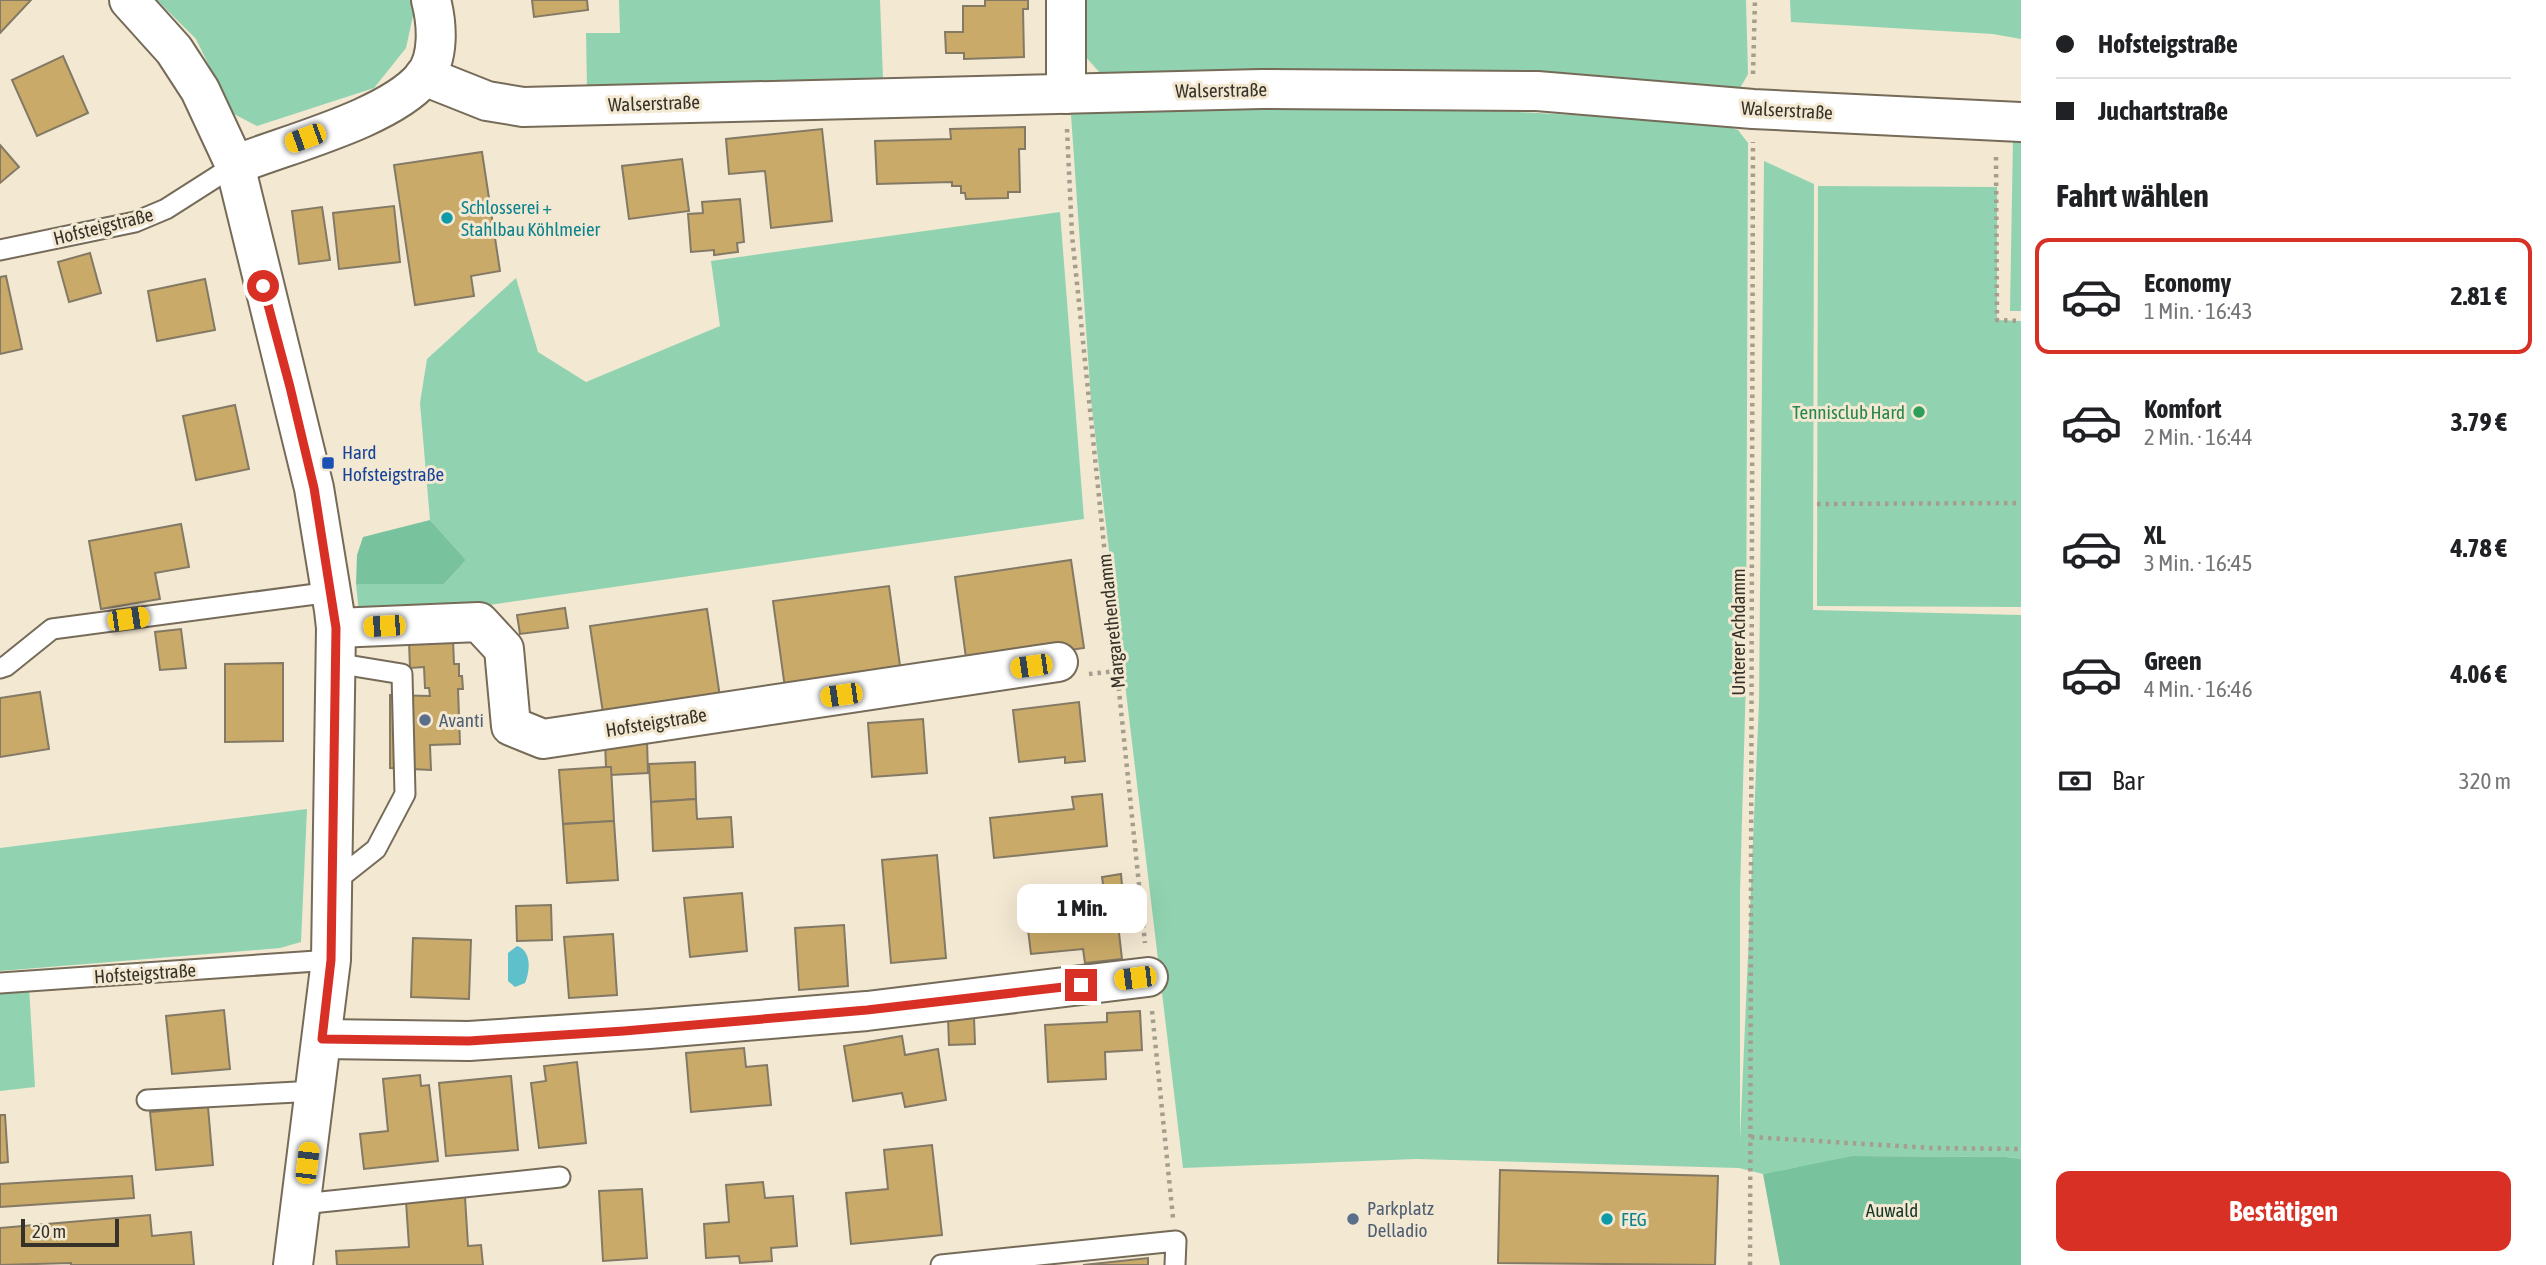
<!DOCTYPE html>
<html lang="de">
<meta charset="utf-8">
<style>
:root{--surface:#fff;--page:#f2f2f2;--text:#202124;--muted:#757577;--line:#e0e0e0;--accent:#d93025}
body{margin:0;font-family:"Asap Condensed",sans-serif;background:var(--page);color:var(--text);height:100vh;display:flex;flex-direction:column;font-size:26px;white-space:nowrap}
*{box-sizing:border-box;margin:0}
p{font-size:23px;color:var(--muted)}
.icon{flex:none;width:38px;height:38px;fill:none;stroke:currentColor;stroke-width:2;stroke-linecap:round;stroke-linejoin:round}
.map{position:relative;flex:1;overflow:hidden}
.drawer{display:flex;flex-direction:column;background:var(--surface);width:525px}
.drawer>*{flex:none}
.hud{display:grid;align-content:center;height:154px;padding:0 35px;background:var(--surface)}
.scale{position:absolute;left:21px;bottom:18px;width:98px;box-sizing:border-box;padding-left:7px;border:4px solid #363229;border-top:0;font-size:19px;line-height:24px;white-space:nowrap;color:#363229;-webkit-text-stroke:5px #f3e8d2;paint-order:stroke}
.end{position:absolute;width:32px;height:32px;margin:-16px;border:9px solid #d93025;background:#fff;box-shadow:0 0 0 4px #fff}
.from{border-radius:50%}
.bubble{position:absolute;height:49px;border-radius:14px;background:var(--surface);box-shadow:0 7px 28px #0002;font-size:23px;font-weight:700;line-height:49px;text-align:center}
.car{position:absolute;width:21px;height:42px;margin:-21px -10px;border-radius:9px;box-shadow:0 0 5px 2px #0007;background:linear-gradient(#f5c518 24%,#345 0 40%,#f5c518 0 76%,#345 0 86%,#f5c518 0)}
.hud b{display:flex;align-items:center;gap:24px;height:66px;font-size:26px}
.hud b+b{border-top:2px solid var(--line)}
.hud i{width:18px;height:18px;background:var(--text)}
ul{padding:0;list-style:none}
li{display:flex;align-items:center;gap:21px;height:116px;margin:0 14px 10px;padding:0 21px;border:4px solid transparent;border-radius:14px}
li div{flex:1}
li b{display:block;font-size:26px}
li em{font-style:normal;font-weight:700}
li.active{border-color:var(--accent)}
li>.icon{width:63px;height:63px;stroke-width:1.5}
h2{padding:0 35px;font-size:32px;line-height:84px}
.pay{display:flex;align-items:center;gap:18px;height:77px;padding:0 35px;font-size:26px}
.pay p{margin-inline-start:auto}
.button{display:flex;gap:14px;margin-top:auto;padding:14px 35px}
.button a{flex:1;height:80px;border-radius:14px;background:var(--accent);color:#fff;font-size:28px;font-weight:700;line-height:80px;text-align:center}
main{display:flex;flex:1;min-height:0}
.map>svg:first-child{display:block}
.green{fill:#91d3b0}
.forest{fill:#78c39d}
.water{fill:#5ec0cb}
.building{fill:#caaa68;stroke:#837965;stroke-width:2}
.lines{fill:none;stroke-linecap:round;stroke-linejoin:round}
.lane-casing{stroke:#756b58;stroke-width:23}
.street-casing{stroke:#756b58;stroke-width:42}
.secondary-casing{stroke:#756b58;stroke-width:42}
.path{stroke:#a59d8d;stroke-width:4.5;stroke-dasharray:3.5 5;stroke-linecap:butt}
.lane{stroke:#fff;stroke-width:19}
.street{stroke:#fff;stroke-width:38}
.secondary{stroke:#fff;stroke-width:38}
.route{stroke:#d93025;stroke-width:9}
.culture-dot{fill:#0f9aa8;stroke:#f3e8d2;stroke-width:2.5}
.leisure-dot{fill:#2e9e5b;stroke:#f3e8d2;stroke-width:2.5}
.transit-dot{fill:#1a4fb4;stroke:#f3e8d2;stroke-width:2.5}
.service-dot{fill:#5c6f8a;stroke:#f3e8d2;stroke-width:2.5}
.labels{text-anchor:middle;stroke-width:6;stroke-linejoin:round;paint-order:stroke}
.street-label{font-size:19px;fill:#363229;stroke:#f3e8d2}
.culture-label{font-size:19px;fill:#0d838f;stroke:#f3e8d2;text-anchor:start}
.leisure-label{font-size:19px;fill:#27864d;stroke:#f3e8d2;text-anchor:end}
.transit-label{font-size:19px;fill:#164399;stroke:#f3e8d2;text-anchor:start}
.service-label{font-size:19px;fill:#4e5e75;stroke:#f3e8d2;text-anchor:start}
.park-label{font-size:19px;fill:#173829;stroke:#f3e8d2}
</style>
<main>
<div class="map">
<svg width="2021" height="1265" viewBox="0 0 2021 1265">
<rect width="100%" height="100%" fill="#f3e8d2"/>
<!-- green -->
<g class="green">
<path d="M157,0H414L415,6L406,48L374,88L257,126L232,113L196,39Z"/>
<path d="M619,0H880L883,78L587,86L586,33H620Z"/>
<path d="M1079,0H1746L1748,74L1739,90L1110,84L1083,54Z"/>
<path d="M1790,0H2021V39L1993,34L1791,22Z"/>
<path d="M1081,107H1427L1716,123L1738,130L1748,143L1746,678L1740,892V1140L1759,703L1764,161L1814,184L1813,610L2021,615V1159L2006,1157L1851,1156L2021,1265L1799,1167L1763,1174L1739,1168L1416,1159L1183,1168L1091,400L1071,115Z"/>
<path d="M2013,138L2021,139V311H2010Z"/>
<path d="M1818,186L1997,187V320L2021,321V607L1817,606Z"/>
<path d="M1060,212L1084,519L469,608L359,613L356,584H444L466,560L430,520L420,403L427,359L516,278L538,352L586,382L720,326L711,261Z"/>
<path d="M307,809L301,942L280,948L0,971V848Z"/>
<path d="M29,986L35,1087L0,1091V988Z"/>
</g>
<!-- forest -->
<g class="forest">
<path d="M430,520L466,560L444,584H356L357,555L363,537Z"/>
<path d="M1853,1156L2006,1157L2021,1159V1265H1780L1763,1174Z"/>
</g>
<!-- water -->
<path class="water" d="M517,946C532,951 530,971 525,983L515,987L508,981V953Z"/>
<!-- building -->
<g class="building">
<path d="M0,0H31L0,33Z"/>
<path d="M532,0H587L588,10L534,17Z"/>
<path d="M985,0H1028V9H1023L1024,57L964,59V53H946L945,32H963V6H985Z"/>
<path d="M63,56L88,113L37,136L12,80Z"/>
<path d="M1025,127V149H1019L1020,192H1008V198L966,199L965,193H961V186H952V182L877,184L875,141L951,139L950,129Z"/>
<path d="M822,129L832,221L771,228L765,171L729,174L726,139Z"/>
<path d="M0,145L19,167L0,183Z"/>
<path d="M482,152L500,271L471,276L474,296L415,305L394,165Z"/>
<path d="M682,159L689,211L629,219L622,166Z"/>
<path d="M740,199L744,242L737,243L738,252L714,255V250L691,252L688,214L703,213L702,202Z"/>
<path d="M394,206L400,262L339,269L333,213Z"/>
<path d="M322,207L330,260L299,264L292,211Z"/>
<path d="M90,253L101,293L69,302L58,262Z"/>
<path d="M6,276L22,349L0,354V277Z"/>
<path d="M205,279L215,330L157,341L148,291Z"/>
<path d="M235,405L249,469L196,480L183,416Z"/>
<path d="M181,524L189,567L155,573L160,599L101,609L89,541Z"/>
<path d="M1071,560L1084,648L967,665L955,577Z"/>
<path d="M889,586L901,673L785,688L773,601Z"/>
<path d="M565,608L568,628L520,634L517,615Z"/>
<path d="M707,609L720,697L603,713L590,626Z"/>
<path d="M181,629L186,668L160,670L155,632Z"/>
<path d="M453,640L454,664H459V676H462L463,689H458L460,744L430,745L431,770L390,768V695L430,696L429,688H425L424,667L410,668L409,641Z"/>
<path d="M283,663V741L225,742V664Z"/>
<path d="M40,692L49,749L0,757V698Z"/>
<path d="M1079,702L1085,761L1065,763V757L1019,762L1013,710Z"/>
<path d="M923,719L927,773L872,777L868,723Z"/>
<path d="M647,740L648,773L611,775V767H606L605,742Z"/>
<path d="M695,762L696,799L651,802L649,764Z"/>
<path d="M606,767H611L614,821L563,824L559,770Z"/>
<path d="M1102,794L1107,846L994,858L990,818L1074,809L1072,797Z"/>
<path d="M696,799L697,819L731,817L733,847L653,851L651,802Z"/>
<path d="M614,821L618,880L567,883L563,824Z"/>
<path d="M937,855L946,958L891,963L882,860Z"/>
<path d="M1121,874L1123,897L1105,899L1102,877Z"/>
<path d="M1076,891L1080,928L1118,924L1122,959L1085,963L1083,949L1031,954L1024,897Z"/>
<path d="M742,893L747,951L690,957L684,898Z"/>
<path d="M551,905L552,940L517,941L516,906Z"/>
<path d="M844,925L848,986L799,990L795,928Z"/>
<path d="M613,934L617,995L569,998L564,937Z"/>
<path d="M413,938L471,940L469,999L411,997Z"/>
<path d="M224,1010L230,1069L172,1074L166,1016Z"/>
<path d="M1140,1011L1142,1050L1105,1052L1106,1079L1048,1082L1045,1025L1107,1022V1013Z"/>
<path d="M974,1017L975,1044L949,1045L948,1018Z"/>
<path d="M902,1036L905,1055L938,1049L946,1100L905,1107L902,1093L853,1101L844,1046Z"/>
<path d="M744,1048L746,1067L767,1065L771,1105L691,1112L686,1053Z"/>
<path d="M577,1062L586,1143L539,1148L531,1083L546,1081L544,1066Z"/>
<path d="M420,1075L421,1086L429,1085L438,1161L364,1169L360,1134L388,1131L383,1079Z"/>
<path d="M511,1076L518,1150L446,1156L439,1083Z"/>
<path d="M208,1107L213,1165L156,1170L150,1112Z"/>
<path d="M0,1115H5L8,1162L0,1163Z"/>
<path d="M932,1145L942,1235L851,1244L846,1193L888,1189L884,1150Z"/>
<path d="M1500,1170L1718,1176L1715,1265L1498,1263Z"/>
<path d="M132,1176L134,1198L0,1207V1184Z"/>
<path d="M763,1182L765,1198L793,1196L797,1246L771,1248L772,1261L740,1263L739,1256L706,1258L704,1224L729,1222L726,1185Z"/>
<path d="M642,1189L647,1258L603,1261L599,1191Z"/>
<path d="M465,1197L468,1246L481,1245L483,1265H337L336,1251L409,1247L406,1201Z"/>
<path d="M150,1215L152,1236L191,1232L194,1265H71V1263L0,1265V1228Z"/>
<path d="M1148,1258V1265H1083Z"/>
</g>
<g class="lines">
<!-- lane casing -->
<g class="lane-casing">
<g id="lane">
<path d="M0,250L135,222L166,209L235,165"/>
<path d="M0,668L6,666L52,629L331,592"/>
<path d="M333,883L376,849L405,794L402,674L335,663"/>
<path d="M0,983L331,960"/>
<path d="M147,1100L316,1091"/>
<path d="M302,1204L560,1177"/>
<path d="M941,1265L1176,1241L1175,1265"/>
</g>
</g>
<!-- street casing -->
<g class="street-casing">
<g id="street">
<path d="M1066,0V94"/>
<path d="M424,76L487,101L523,107L1261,89L1537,91L1753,109L2021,122"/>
<path d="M336,628L479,622L504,649L511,726L543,739L1058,662"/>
<path d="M322,1039L469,1041L649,1029L867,1011L1148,977"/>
</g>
</g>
<!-- secondary casing -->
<g class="secondary-casing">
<g id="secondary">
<path d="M129,0L174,50L200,90L235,165L314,488L334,610L336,628L331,960L293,1265"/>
<path d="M235,165C287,144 388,119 423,78C440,58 437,23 431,0"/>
</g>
</g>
<!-- path -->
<g class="path">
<path d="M1753,74L1755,0"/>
<path d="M1067,129L1072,235L1145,943"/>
<path d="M1996,157L1997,320L2021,321"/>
<path d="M1817,504L2021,503"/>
<path d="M1089,674L1116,671"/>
<path d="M1152,1011L1173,1218"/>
<path d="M1751,1137L1932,1148L2021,1149"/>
<path d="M1750,1265L1753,142"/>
</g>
<!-- lane -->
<use href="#lane" class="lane"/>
<!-- street -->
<use href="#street" class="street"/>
<!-- secondary -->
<use href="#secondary" class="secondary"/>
</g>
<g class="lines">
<!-- route -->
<path class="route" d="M263,286L290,387L314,488L336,628L331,960L322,1039L469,1041L624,1031L867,1010L1081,985"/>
</g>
<!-- markers -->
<g class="culture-dot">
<circle cx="447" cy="218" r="7"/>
<circle cx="1607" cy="1219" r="7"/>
</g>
<circle class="leisure-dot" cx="1919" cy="412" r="7"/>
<rect class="transit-dot" x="321" y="456" width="14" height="14" rx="3.5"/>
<g class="service-dot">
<circle cx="425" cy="720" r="7"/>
<circle cx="1353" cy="1219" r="7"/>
</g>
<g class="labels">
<!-- street labels -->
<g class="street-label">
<text transform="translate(1221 90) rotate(-1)" y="7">Walserstraße</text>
<text transform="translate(654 103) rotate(-2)" y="7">Walserstraße</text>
<text transform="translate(1787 110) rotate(3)" y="7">Walserstraße</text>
<text transform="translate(103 226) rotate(-14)" y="7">Hofsteigstraße</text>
<text transform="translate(1111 621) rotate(-96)" y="7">Margarethendamm</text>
<text transform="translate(1738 632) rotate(-90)" y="7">Unterer Achdamm</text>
<text transform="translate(656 722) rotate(-9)" y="7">Hofsteigstraße</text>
<text transform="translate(145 973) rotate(-4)" y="7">Hofsteigstraße</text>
</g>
<!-- culture labels -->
<g class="culture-label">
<text x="461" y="214">Schlosserei +<tspan x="461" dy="22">Stahlbau Köhlmeier</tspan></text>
<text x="1621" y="1226">FEG</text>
</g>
<!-- leisure labels -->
<g class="leisure-label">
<text x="1905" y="419">Tennisclub Hard</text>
</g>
<!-- transit labels -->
<g class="transit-label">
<text x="342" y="459">Hard<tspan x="342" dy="22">Hofsteigstraße</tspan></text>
</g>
<!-- service labels -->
<g class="service-label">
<text x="439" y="727">Avanti</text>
<text x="1367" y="1215">Parkplatz<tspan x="1367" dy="22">Delladio</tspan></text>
</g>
<!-- park labels -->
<g class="park-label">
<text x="1892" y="1217">Auwald</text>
</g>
</g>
</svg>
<div class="scale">20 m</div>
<i class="end from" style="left:263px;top:286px"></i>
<i class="end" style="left:1081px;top:985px"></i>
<div class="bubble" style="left:1017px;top:884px;width:130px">1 Min.</div>
<i class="car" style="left:305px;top:138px;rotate:250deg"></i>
<i class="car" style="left:128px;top:619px;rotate:82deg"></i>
<i class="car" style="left:384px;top:626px;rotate:267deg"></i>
<i class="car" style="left:1031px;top:666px;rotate:262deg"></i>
<i class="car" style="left:841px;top:695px;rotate:262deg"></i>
<i class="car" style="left:1135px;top:978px;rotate:263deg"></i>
<i class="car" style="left:307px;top:1163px;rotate:7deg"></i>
</div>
<section class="drawer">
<div class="hud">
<b><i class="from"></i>Hofsteigstraße</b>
<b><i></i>Juchartstraße</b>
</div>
<h2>Fahrt wählen</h2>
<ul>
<li class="active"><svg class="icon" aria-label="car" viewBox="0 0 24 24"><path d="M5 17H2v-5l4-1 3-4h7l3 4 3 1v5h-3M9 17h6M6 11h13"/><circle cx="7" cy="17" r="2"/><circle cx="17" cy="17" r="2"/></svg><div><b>Economy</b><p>1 Min. · 16:43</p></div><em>2.81 €</em></li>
<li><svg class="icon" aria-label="car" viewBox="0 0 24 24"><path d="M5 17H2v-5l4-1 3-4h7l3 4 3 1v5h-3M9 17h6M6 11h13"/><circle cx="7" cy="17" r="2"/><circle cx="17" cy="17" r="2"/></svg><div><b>Komfort</b><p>2 Min. · 16:44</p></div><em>3.79 €</em></li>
<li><svg class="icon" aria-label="car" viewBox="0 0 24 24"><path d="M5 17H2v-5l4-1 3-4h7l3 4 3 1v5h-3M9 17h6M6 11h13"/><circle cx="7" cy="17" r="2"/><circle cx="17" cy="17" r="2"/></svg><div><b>XL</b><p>3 Min. · 16:45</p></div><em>4.78 €</em></li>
<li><svg class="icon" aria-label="car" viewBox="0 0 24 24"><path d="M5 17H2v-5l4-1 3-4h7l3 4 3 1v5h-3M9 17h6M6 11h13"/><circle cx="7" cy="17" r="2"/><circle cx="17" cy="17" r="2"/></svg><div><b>Green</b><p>4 Min. · 16:46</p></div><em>4.06 €</em></li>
</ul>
<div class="pay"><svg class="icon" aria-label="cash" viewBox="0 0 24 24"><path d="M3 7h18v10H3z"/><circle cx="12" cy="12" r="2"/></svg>Bar<p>320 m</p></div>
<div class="button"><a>Bestätigen</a></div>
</section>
</main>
